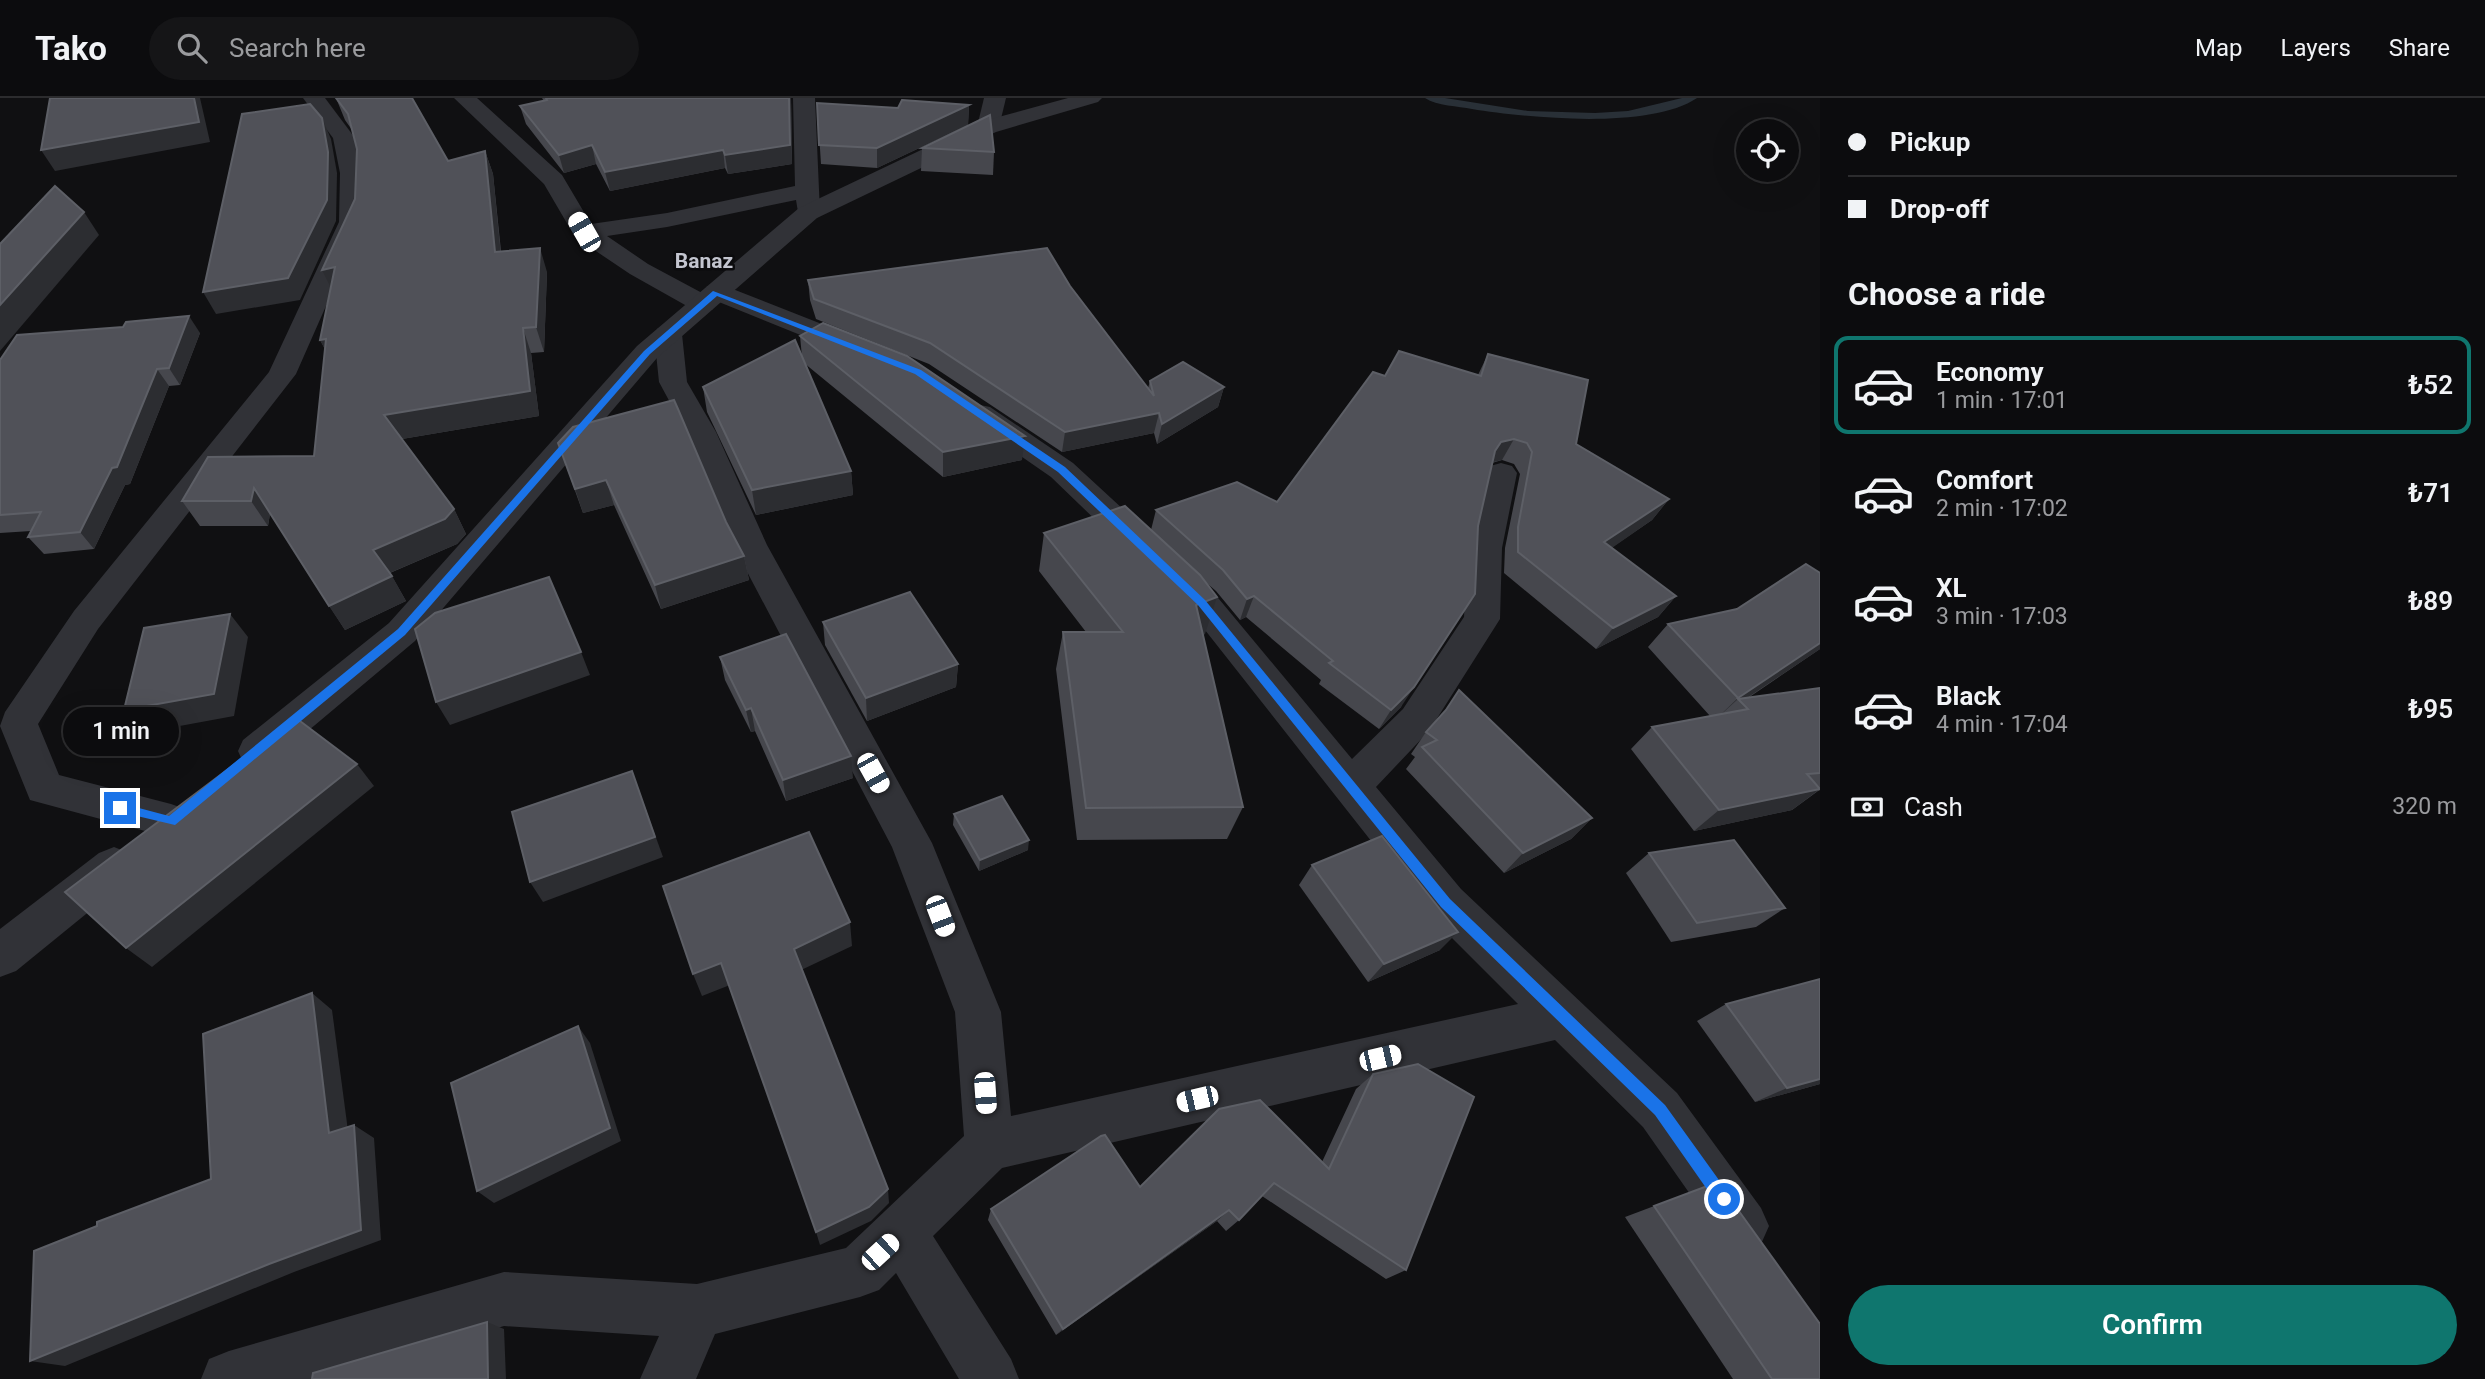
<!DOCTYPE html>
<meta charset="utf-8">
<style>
:root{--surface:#0c0c0e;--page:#151517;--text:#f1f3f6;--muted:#9a9b9e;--line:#2c2c2e;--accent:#0f766e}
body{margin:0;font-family:Roboto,sans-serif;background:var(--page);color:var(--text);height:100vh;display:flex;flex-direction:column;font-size:26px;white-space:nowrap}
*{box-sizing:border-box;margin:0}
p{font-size:23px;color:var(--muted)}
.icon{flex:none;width:38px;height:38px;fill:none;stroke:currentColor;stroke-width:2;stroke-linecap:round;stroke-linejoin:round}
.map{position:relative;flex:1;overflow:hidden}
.panel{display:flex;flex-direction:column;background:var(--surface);width:665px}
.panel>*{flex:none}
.banner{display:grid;align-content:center;height:154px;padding:0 28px;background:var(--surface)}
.buttons{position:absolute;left:1736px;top:21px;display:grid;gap:14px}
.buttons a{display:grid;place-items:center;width:63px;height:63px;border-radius:50%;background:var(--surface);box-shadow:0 7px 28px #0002,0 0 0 2px var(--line);font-size:35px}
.end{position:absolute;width:32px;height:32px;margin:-16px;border:9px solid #1a73e8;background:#fff;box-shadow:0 0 0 4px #fff}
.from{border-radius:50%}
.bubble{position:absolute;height:49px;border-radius:24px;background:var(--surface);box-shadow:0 7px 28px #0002,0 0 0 2px var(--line);font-size:23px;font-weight:600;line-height:49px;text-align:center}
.car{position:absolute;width:21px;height:42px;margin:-21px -10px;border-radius:9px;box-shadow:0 0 5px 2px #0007;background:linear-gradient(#fff 24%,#345 0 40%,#fff 0 76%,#345 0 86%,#fff 0)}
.banner b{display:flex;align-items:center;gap:24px;height:66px;font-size:26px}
.banner b+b{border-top:2px solid var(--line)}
.banner i{width:18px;height:18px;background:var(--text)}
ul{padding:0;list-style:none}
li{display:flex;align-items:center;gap:21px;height:98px;margin:0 14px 10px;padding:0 14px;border:4px solid transparent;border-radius:14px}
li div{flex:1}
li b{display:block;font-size:26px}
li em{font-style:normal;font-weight:600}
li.on{border-color:var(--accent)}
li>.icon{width:63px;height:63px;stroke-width:1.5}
h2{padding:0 28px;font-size:32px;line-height:84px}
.pay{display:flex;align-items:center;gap:18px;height:77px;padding:0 28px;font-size:26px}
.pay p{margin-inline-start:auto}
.cta{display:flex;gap:14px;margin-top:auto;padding:14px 28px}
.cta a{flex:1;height:80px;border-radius:42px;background:var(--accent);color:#fff;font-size:28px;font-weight:600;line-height:80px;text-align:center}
header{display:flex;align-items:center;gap:42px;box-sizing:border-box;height:98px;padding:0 35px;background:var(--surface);border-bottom:2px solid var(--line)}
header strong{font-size:33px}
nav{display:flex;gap:38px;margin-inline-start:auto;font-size:24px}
.search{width:490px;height:63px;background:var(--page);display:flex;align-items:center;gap:18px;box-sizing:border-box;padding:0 24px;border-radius:38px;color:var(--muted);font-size:26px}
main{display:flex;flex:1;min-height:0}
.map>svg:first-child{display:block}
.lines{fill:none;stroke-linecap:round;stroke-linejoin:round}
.stream{fill:#293037;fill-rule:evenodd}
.minor{fill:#313237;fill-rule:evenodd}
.tertiary{fill:#313237;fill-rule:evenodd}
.wall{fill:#46474d}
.shaded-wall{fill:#2c2d31}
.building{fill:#505158;stroke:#5d5f66;stroke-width:2}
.route{fill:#1a73e8}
.labels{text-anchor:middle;stroke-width:5;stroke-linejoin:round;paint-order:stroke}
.far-quarter-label{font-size:21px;font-weight:bold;fill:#c3c5cf;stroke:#0b0b0d}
</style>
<header>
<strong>Tako</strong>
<div class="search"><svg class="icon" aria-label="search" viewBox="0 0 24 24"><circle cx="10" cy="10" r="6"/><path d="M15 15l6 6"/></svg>Search here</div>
<nav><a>Map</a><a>Layers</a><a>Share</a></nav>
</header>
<main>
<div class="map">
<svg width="1820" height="1281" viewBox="0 0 1820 1281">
<rect width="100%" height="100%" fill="#101012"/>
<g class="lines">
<!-- stream -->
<path class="stream" d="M1425,0H1445L1528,13L1595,15L1628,13L1682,0H1697C1650,32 1527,20 1472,11C1458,8 1437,8 1425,0Z"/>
<!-- minor -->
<g class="minor">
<path d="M303,0H325L355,40L364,75L363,124L296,276L98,531L38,626L59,677L171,706L185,711L191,723L185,735L171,740L30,702L0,628L5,614L74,513L269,274L339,124L340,75L333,40Z"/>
<path d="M454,0H477L562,77L591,126L667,115L795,88L793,0H815L820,115L817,120H799L796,102L667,129L607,138L648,166L704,196L707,188H725L870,245L874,251L870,257L860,259L850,257L714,202L716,206L712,212H694L630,176L575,139L544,86Z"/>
<path d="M984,0H1006L999,29L988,36L977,29Z"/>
<path d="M668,228L678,230L682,236L687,284L716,334L767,447L932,745L1001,914L1011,1018L1518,906L1431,819L1190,513L1051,379L970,323L965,316L970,309L980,307L990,309L1073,365L1214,495L1352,661L1403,611L1464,519L1468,450L1485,375L1490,368L1501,365L1512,368L1517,375L1502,450L1500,521L1429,633L1376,689L1461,791L1677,995L1761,1110L1769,1128L1761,1146L1743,1154L1725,1146L1643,1029L1555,942L1002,1070L933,1138L1011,1261L1019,1281H959L896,1175L879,1192L860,1199L715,1236L696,1281H640L659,1238L504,1228L324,1281H201L209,1261L229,1253L504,1174L697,1186L846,1150L964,1038L955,914L892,749L733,447L686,334L659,284L654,236L658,230Z"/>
</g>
<!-- tertiary -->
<g class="tertiary">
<path d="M1068,0H1102L1098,4L996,34L817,120L657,260L415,543L271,664L257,669L243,664L238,653L243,642L389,525L637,248L799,110L980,24Z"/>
<path d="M114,749L129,755L135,768L129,781L16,873L0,879V831L99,755Z"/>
</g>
</g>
<!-- wall -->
<g class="wall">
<path d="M336,0L448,63L485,53L493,76L501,153L547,174L544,254L531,255L539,318L402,341L454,411L466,436L457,446L390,475L406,503L345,532L270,416L268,428H200L182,403L314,358L325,251L320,242L355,101L357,51L352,32L345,22Z"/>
<path d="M542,0H791L792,66L728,76L725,70L610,93L596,66L564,75L526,26L520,8L544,3Z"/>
<path d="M817,5L898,10L969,7L968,27L877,70L821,66Z"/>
<path d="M922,50L994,54L993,77L921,73Z"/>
<path d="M808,182L1070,188L1148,290L1150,283L1224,289L1218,309L1157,346L1154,335L1062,354L929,266L816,221L810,202Z"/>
<path d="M200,235L180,287L169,288L130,386L125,387L94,451L44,456L28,439L31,433L0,435V262Z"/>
<path d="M800,238L1022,362L943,379L804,265L851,373L853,397L756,417L707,314L703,289L802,259Z"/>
<path d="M1488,256L1576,346L1669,401L1652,422L1611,450L1676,498L1658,519L1596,551L1504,475L1505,450L1520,376L1514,366L1502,362L1492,365L1401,609L1379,631L1319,586L1321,582L1246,519L1240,522L1216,493L1203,482L1205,536L1202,537L1243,709L1227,741L1077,742L1056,571L1063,534H1086L1039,473L1044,435L1151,432L1156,412L1277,404L1478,277Z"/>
<path d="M558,345L726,424L744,458L749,482L661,511L614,407L583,415Z"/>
<path d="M1820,475V551L1748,600L1820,590V692L1818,693L1792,712L1694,733L1631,651L1652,629L1710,618L1648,549L1668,526L1737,511Z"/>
<path d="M823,524L958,566L956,589L867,623L825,547Z"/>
<path d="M720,559L853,680L786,703L755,633L751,634L725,582Z"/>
<path d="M1459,592L1592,720L1571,741L1504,775L1406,671L1415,659L1411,656L1426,634L1443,616Z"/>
<path d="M954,716L1028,752L979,773L953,727Z"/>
<path d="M1649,755L1785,810L1756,829L1671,844L1626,775Z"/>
<path d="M1312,767L1440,852L1368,884L1299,787Z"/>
<path d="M1726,906L1820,986L1755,1004L1697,923Z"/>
<path d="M1373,976L1406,1172L1386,1181L1262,1098L1239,1122L1226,1133L1217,1123L1056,1237L988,1122L991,1111L1140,1089L1322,1064L1356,991Z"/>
<path d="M1718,1084L1820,1281H1733L1625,1119Z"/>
</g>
<!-- shaded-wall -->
<g class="shaded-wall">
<path d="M194,0H200L210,44L55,73L41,52Z"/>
<path d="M789,0H791L792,66L728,76L725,57Z"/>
<path d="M969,7L968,27L877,70V50Z"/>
<path d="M322,20L331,41L337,75L336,123L300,202L216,216L203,194Z"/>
<path d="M592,47L596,66L564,75L559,57Z"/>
<path d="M723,52L725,70L610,93L605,74Z"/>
<path d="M485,53L493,76L503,178L495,154Z"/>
<path d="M84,114L99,137L0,253V207Z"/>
<path d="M540,150L547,174L544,254L536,229Z"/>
<path d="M335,169L334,196L322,172Z"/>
<path d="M189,218L200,235L180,287L169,270Z"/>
<path d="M523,230L531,255L539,318L396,342L384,317Z"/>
<path d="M326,241L333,267L320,242Z"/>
<path d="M157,271L169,288L130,386L125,387L94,451L80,434Z"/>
<path d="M1224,289L1218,309L1157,346L1162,326Z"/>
<path d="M1159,315L1154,335L1062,354L1065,334Z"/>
<path d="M1025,338L1022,362L943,379V354Z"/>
<path d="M1514,341L1502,362L1489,365L1495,353L1501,344Z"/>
<path d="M851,373L853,397L756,417L752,392Z"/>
<path d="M606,382L614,407L583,415L575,391Z"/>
<path d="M254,390L270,415L268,428L251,403Z"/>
<path d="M1669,401L1652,422L1589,466L1604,444Z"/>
<path d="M454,411L466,436L457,446L387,476L373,452Z"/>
<path d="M744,458L749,482L661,511L655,487Z"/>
<path d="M392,478L406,503L345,532L329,508Z"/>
<path d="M1254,498L1246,519L1240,522L1247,501Z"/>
<path d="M1676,498L1658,519L1596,551L1613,530Z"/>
<path d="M1217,499L1205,536L1184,544L1196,507Z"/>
<path d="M230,516L248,539L234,618L147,634L124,612Z"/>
<path d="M1461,517L1401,609L1379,631L1391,612Z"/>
<path d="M1820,545V551L1741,604L1738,601L1714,623L1738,600Z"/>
<path d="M581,554L590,577L450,627L436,604Z"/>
<path d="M958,566L956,589L867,623L866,600Z"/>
<path d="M751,610L755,633L751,634L746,612Z"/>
<path d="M851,658L853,680L786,703L783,682Z"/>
<path d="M357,666L374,688L152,869L126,850Z"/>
<path d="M632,673L663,759L543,804L530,784Z"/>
<path d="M1820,691L1792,712L1694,733L1719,712Z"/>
<path d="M1592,720L1571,741L1504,775L1523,755Z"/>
<path d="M1029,742L1028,752L979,773L980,762Z"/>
<path d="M850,824L852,848L799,873L794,851Z"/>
<path d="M1458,834L1440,852L1368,884L1384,866Z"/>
<path d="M721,865L730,887L702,898L693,876Z"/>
<path d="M312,895L332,912L350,1048L329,1035Z"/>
<path d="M578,928L590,945L621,1043L494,1105L477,1093Z"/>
<path d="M1820,981V986L1755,1004L1787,990Z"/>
<path d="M354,1027L374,1040L381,1142L294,1174L65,1268L30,1263Z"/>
<path d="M888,1091L889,1105L871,1123L820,1147L816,1134Z"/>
<path d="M1229,1112L1217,1123L1056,1237L1063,1231Z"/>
<path d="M487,1224L504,1231L506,1281H488Z"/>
</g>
<!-- building -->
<g class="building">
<path d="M50,0H194L199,24L41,52Z"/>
<path d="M336,0H412L448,63L485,53L495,154L540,150L536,229L523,230L530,293L384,317L454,411L445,421L373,452L392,478L329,508L254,390L251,403H182L208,359L314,358L326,241L320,242L335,169L322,172L355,101L357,51L348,16Z"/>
<path d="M546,0H789L790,47L725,57L723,52L605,74L592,47L559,57L520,8L547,2Z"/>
<path d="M902,2L969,7L877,50L819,47L817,5L898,10Z"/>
<path d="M310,6L322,20L328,54L327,102L288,180L203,194L242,16Z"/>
<path d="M990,17L994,54L922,50Z"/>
<path d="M55,88L84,114L0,207V146Z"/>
<path d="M1047,150L1070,188L1154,298L1150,283L1183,264L1224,289L1162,326L1159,315L1065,334L930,245L814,201L808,182Z"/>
<path d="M189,218L169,270L157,271L117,369L112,370L80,434L28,439L41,414L0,417V262L17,237L123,229L126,224Z"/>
<path d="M823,225L907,258L1025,338L943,354L800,238Z"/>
<path d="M795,242L851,373L752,392L703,289Z"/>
<path d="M1399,253L1481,278L1488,256L1588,282L1576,346L1669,401L1604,444L1676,498L1613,530L1518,454V429L1532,354L1527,345L1514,341L1501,344L1495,353L1478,428L1475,496L1414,589L1391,612L1329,565L1333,563L1254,498L1247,501L1223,472L1156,412L1237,384L1277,404L1373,274L1385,278Z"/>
<path d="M674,302L678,311L726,424L744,458L655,487L606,382L575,391L558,345L573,329Z"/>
<path d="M1125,408L1200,477L1217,499L1196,507L1243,709L1086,710L1063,534H1123L1044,435Z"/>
<path d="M1806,466L1820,475V545L1738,600L1668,526L1737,511Z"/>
<path d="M549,479L581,554L436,604L415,531L435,515Z"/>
<path d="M910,494L958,566L866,600L823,524Z"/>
<path d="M230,516L214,596L124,612L144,530Z"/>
<path d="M786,536L851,658L783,682L751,610L746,612L720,559Z"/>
<path d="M1820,590V675L1807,676L1820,691L1719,712L1652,629L1748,611L1738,601Z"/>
<path d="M1459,592L1592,720L1523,755L1422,649L1437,642L1426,634L1446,612Z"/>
<path d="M296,620L357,666L126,850L65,794Z"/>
<path d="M632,673L655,739L530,784L512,714Z"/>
<path d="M1002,698L1029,742L980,762L954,716Z"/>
<path d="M809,734L850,824L794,851L888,1091L869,1109L816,1134L721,865L693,876L663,788Z"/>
<path d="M1382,738L1458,834L1384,866L1312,767Z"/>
<path d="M1734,742L1785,810L1697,825L1649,755Z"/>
<path d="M1820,881V981L1787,990L1726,906Z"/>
<path d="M312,895L329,1035L354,1027L361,1132L269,1166L30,1263L34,1153L97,1128V1124L211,1081L203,936Z"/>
<path d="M578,928L610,1030L477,1093L451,985Z"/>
<path d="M1418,966L1474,999L1406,1172L1274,1085L1239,1122L1229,1112L1063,1231L991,1111L1101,1038L1105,1037L1140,1089L1219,1011L1260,1002L1329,1071L1373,976Z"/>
<path d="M1718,1084L1820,1226V1281H1772L1654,1108Z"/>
<path d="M487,1224L488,1281H312L313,1275Z"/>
</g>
<!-- route -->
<path class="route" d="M713,193L921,272L1065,369L1205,502L1450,801L1665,1007L1729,1096V1107H1718L1655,1017L1441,809L1198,507L1058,374L915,276L717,198L650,256L405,537L175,727L116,713V706L120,705L169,718L398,531L644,253Z"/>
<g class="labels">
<!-- far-quarter labels -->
<g class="far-quarter-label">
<text x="704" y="170">Banaz</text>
</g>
</g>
</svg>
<div class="buttons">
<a><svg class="icon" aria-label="locate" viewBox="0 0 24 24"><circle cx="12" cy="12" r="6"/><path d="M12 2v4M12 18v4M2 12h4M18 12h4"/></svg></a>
</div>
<i class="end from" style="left:1724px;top:1101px"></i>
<i class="end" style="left:120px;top:710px"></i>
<div class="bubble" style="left:63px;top:609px;width:116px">1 min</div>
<i class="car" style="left:584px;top:134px;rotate:330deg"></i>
<i class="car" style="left:873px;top:675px;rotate:151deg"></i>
<i class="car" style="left:940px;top:818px;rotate:159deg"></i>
<i class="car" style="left:1380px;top:960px;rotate:77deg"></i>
<i class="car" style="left:985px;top:995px;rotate:176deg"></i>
<i class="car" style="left:1197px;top:1001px;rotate:257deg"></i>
<i class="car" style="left:880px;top:1154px;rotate:47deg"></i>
</div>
<section class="panel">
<div class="banner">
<b><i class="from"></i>Pickup</b>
<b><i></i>Drop-off</b>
</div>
<h2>Choose a ride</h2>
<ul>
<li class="on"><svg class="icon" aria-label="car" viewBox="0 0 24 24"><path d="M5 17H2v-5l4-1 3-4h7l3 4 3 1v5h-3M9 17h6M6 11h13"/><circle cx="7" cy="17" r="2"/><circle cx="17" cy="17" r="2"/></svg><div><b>Economy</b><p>1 min · 17:01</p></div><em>₺52</em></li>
<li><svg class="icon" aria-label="car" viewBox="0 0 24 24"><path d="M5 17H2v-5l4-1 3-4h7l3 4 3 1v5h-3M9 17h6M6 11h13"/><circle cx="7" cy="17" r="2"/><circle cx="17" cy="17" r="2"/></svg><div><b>Comfort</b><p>2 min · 17:02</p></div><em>₺71</em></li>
<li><svg class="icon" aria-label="car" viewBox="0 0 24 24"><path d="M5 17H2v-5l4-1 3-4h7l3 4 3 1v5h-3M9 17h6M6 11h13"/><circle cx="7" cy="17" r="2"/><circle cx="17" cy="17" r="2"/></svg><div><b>XL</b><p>3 min · 17:03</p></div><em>₺89</em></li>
<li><svg class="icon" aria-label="car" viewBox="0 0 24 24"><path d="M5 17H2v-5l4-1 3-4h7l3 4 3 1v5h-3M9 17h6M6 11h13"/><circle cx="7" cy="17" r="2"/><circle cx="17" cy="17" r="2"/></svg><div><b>Black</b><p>4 min · 17:04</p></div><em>₺95</em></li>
</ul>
<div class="pay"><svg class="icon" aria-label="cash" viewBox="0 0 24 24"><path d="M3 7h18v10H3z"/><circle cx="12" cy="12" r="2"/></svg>Cash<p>320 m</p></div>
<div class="cta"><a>Confirm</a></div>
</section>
</main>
